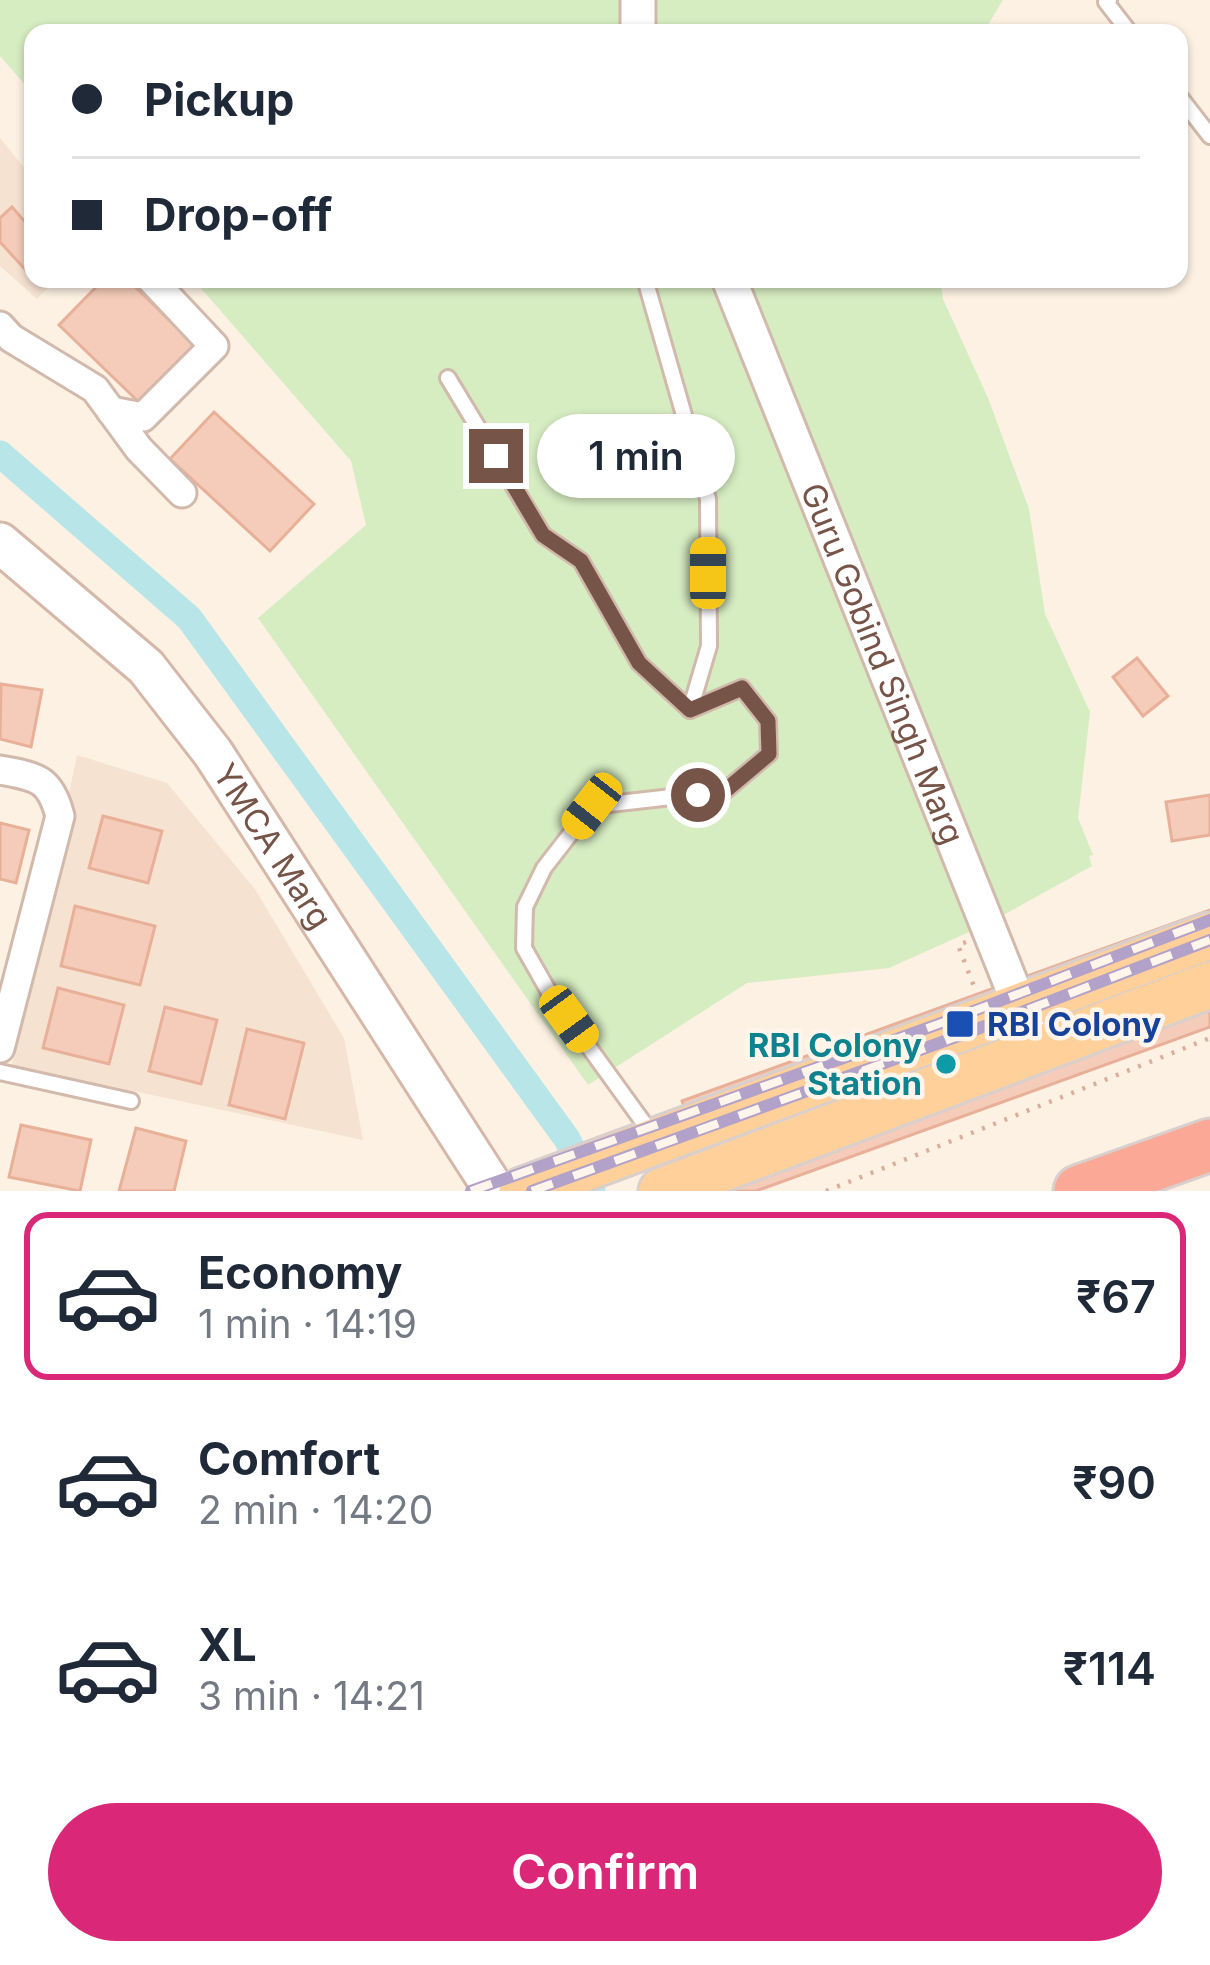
<!DOCTYPE html>
<meta charset="utf-8">
<style>
:root{--surface:#fff;--page:#f2f2f3;--text:#1f2937;--muted:#747a83;--line:#e0e1e3;--accent:#db2777}
body{margin:0;font-family:Inter,sans-serif;background:var(--page);color:var(--text);height:100vh;display:flex;flex-direction:column;font-size:45px;white-space:nowrap}
*{box-sizing:border-box;margin:0}
p{font-size:39px;color:var(--muted)}
.icon{flex:none;width:66px;height:66px;fill:none;stroke:currentColor;stroke-width:2;stroke-linecap:round;stroke-linejoin:round}
.map{position:relative;height:1191px;overflow:hidden}
.panel{display:flex;flex-direction:column;background:var(--surface);flex:1}
.panel>*{flex:none}
.banner{position:absolute;left:24px;top:24px;width:1164px;height:264px;border-radius:24px;box-shadow:0 3px 9px #0004;display:grid;align-content:center;height:264px;padding:0 48px;background:var(--surface)}
.end{position:absolute;width:54px;height:54px;margin:-27px;border:15px solid #775448;background:#fff;box-shadow:0 0 0 6px #fff}
.from{border-radius:50%}
.bubble{position:absolute;height:84px;border-radius:42px;background:var(--surface);box-shadow:0 3px 9px #0004;font-size:39px;font-weight:600;line-height:84px;text-align:center}
.car{position:absolute;width:36px;height:72px;margin:-36px -18px;border-radius:15px;box-shadow:0 0 9px 3px #0007;background:linear-gradient(#f5c518 24%,#345 0 40%,#f5c518 0 76%,#345 0 86%,#f5c518 0)}
.banner b{display:flex;align-items:center;gap:42px;height:114px;font-size:45px}
.banner b+b{border-top:3px solid var(--line)}
.banner i{width:30px;height:30px;background:var(--text)}
ul{padding:21px 0 0;list-style:none}
li{display:flex;align-items:center;gap:36px;height:168px;margin:0 24px 18px;padding:0 24px;border:6px solid transparent;border-radius:24px}
li div{flex:1}
li b{display:block;font-size:45px}
li em{font-style:normal;font-weight:600}
li.on{border-color:var(--accent)}
li>.icon{width:108px;height:108px;stroke-width:1.5}
.button{display:flex;gap:24px;margin-top:auto;padding:24px 48px}
.button a{flex:1;height:138px;border-radius:72px;background:var(--accent);color:#fff;font-size:48px;font-weight:600;line-height:138px;text-align:center}
.map>svg:first-child{display:block}
.residential{fill:#f6e2d1}
.green{fill:#d6ecc1}
.lines{fill:none;stroke-linecap:round;stroke-linejoin:round}
.canal{stroke:#b7e5e8;stroke-width:27}
.building{fill:#f4ccb9;stroke:#e8b099;stroke-width:3}
.service-casing{stroke:#d1b9ac;stroke-width:20}
.minor-casing{stroke:#d1b9ac;stroke-width:33}
.tertiary-casing{stroke:#d1b9ac;stroke-width:39}
.secondary-casing{stroke:#d5b8a9;stroke-width:45}
.primary-casing{stroke:#d9cfcc;stroke-width:51}
.motorway-casing{stroke:#d9cfcc;stroke-width:57}
.path{stroke:#d9af9c;stroke-width:4.5;stroke-dasharray:3 9;stroke-linecap:butt}
.service{stroke:#fff;stroke-width:14}
.minor{stroke:#fff;stroke-width:27}
.tertiary{stroke:#fff;stroke-width:33}
.secondary{stroke:#fff;stroke-width:39}
.primary{stroke:#ffd099;stroke-width:45}
.motorway{stroke:#fba897;stroke-width:51}
.rail-casing{stroke:#b2a1c8;stroke-width:12}
.rail{stroke:#fff5eb;stroke-width:8;stroke-dasharray:22;stroke-linecap:butt}
.route{stroke:#775448;stroke-width:15}
.transit-dot{fill:#1a4fb4;stroke:#fff5eb;stroke-width:4.5}
.culture-dot{fill:#0f9aa8;stroke:#fff5eb;stroke-width:4.5}
.labels{text-anchor:middle;stroke-width:9;stroke-linejoin:round;paint-order:stroke}
.street-label{font-size:33px;fill:#775448;stroke:#fff5eb}
.transit-label{font-size:33px;font-weight:bold;fill:#164399;stroke:#fff5eb;text-anchor:start}
.culture-label{font-size:33px;font-weight:bold;fill:#0d838f;stroke:#fff5eb;text-anchor:end}
</style>
<div class="map">
<svg width="1210" height="1191" viewBox="0 0 1210 1191">
<rect width="100%" height="100%" fill="#fdf1e3"/>
<!-- residential -->
<g class="residential">
<path d="M0,138L33,179V279H56L37,299L0,266Z"/>
<path d="M77,755L167,783L255,889L344,1038L363,1140L12,1065Z"/>
</g>
<!-- green -->
<g class="green">
<path d="M0,0H1003L983,33H33V94L0,56Z"/>
<path d="M193,279H940L943,299L988,398L1029,509L1045,614L1090,712L1078,818L1093,855L1089,856L1092,866L989,923L889,968L747,983L588,1085L258,618L366,525L351,461Z"/>
</g>
<g class="lines">
<!-- canal -->
<path class="canal" d="M0,454L189,618L567,1139L592,1191"/>
</g>
<!-- building -->
<g class="building">
<path d="M12,207L33,231V278L0,242V218Z"/>
<path d="M104,279H127L203,353L147,410L59,325Z"/>
<path d="M214,412L314,504L270,551L170,459Z"/>
<path d="M1137,658L1168,696L1143,716L1113,677Z"/>
<path d="M1,684L42,690L31,747L0,739Z"/>
<path d="M1210,795V835L1172,841L1166,802Z"/>
<path d="M103,816L162,831L148,883L89,868Z"/>
<path d="M0,823L29,830L16,883L0,879Z"/>
<path d="M75,906L155,926L140,985L61,966Z"/>
<path d="M1210,910V1027L756,1191H714L682,1101Z"/>
<path d="M58,988L124,1005L109,1064L43,1048Z"/>
<path d="M165,1007L217,1020L201,1084L149,1071Z"/>
<path d="M247,1029L304,1043L285,1119L229,1105Z"/>
<path d="M21,1125L91,1140L80,1191L9,1177Z"/>
<path d="M136,1128L186,1141L174,1191H119Z"/>
</g>
<g class="lines">
<!-- service casing -->
<g class="service-casing">
<g id="service">
<path d="M1109,0L1106,2L1130,33"/>
<path d="M1179,96L1210,136"/>
<path d="M448,378L543,535L581,561L639,663L690,710L709,646L708,499L645,279"/>
<path d="M0,1072L131,1101"/>
<path d="M651,1133L549,992L524,948L525,907L544,868L592,806L725,791L769,754L768,721L742,688L690,710"/>
</g>
</g>
<!-- minor casing -->
<g class="minor-casing">
<g id="minor">
<path d="M0,326L11,338L95,389L139,449L182,493"/>
<path d="M111,411L143,417L214,346L151,279"/>
<path d="M0,770C36,777 50,777 60,816L0,1048"/>
</g>
</g>
<!-- tertiary casing -->
<g class="tertiary-casing">
<g id="tertiary">
<path d="M638,0V33"/>
<path id="s1" d="M729,279L1027,1024"/>
</g>
</g>
<!-- secondary casing -->
<g class="secondary-casing">
<g id="secondary">
<path id="s2" d="M0,543L146,667L213,753L495,1191"/>
</g>
</g>
<!-- primary casing -->
<g class="primary-casing">
<g id="primary">
<path d="M522,1191L1210,936"/>
<path d="M662,1191L1210,985"/>
</g>
</g>
<!-- motorway casing -->
<g class="motorway-casing">
<path id="motorway" d="M1080,1191L1210,1145"/>
</g>
<!-- path -->
<g class="path">
<path d="M966,942L958,945L975,989"/>
<path d="M826,1191L1210,1038"/>
</g>
<!-- service -->
<use href="#service" class="service"/>
<!-- minor -->
<use href="#minor" class="minor"/>
<!-- tertiary -->
<use href="#tertiary" class="tertiary"/>
<!-- secondary -->
<use href="#secondary" class="secondary"/>
<!-- primary -->
<use href="#primary" class="primary"/>
<!-- motorway -->
<use href="#motorway" class="motorway"/>
<!-- rail casing -->
<g class="rail-casing">
<g id="rail">
<path d="M471,1191L958,1017L1210,920"/>
<path d="M532,1191L964,1034L1210,940"/>
</g>
</g>
<!-- rail -->
<use href="#rail" class="rail"/>
</g>
<g class="lines">
<!-- route -->
<path class="route" d="M496,456L543,535L581,561L639,663L690,710L742,688L768,721L769,754L725,791L698,795"/>
</g>
<!-- markers -->
<rect class="transit-dot" x="945" y="1009" width="30" height="30" rx="6"/>
<circle class="culture-dot" cx="946" cy="1064" r="12"/>
<g class="labels">
<!-- street labels -->
<g class="street-label">
<text dy="12" stroke="none"><textPath href="#s1" startOffset="414">Guru Gobind Singh Marg</textPath></text>
<text dy="12" stroke="none"><textPath href="#s2" startOffset="411">YMCA Marg</textPath></text>
</g>
<!-- transit labels -->
<g class="transit-label">
<text x="987" y="1036">RBI Colony</text>
</g>
<!-- culture labels -->
<g class="culture-label">
<text x="922" y="1057">RBI Colony<tspan x="922" dy="38">Station</tspan></text>
</g>
</g>
</svg>
<i class="end from" style="left:698px;top:795px"></i>
<i class="end" style="left:496px;top:456px"></i>
<div class="bubble" style="left:537px;top:414px;width:198px">1 min</div>
<i class="car" style="left:708px;top:573px;rotate:0deg"></i>
<i class="car" style="left:592px;top:806px;rotate:218deg"></i>
<i class="car" style="left:569px;top:1019px;rotate:144deg"></i>
<div class="banner">
<b><i class="from"></i>Pickup</b>
<b><i></i>Drop-off</b>
</div>
</div>
<section class="panel">
<ul>
<li class="on"><svg class="icon" aria-label="car" viewBox="0 0 24 24"><path d="M5 17H2v-5l4-1 3-4h7l3 4 3 1v5h-3M9 17h6M6 11h13"/><circle cx="7" cy="17" r="2"/><circle cx="17" cy="17" r="2"/></svg><div><b>Economy</b><p>1 min · 14:19</p></div><em>₹67</em></li>
<li><svg class="icon" aria-label="car" viewBox="0 0 24 24"><path d="M5 17H2v-5l4-1 3-4h7l3 4 3 1v5h-3M9 17h6M6 11h13"/><circle cx="7" cy="17" r="2"/><circle cx="17" cy="17" r="2"/></svg><div><b>Comfort</b><p>2 min · 14:20</p></div><em>₹90</em></li>
<li><svg class="icon" aria-label="car" viewBox="0 0 24 24"><path d="M5 17H2v-5l4-1 3-4h7l3 4 3 1v5h-3M9 17h6M6 11h13"/><circle cx="7" cy="17" r="2"/><circle cx="17" cy="17" r="2"/></svg><div><b>XL</b><p>3 min · 14:21</p></div><em>₹114</em></li>
</ul>
<div class="button"><a>Confirm</a></div>
</section>
